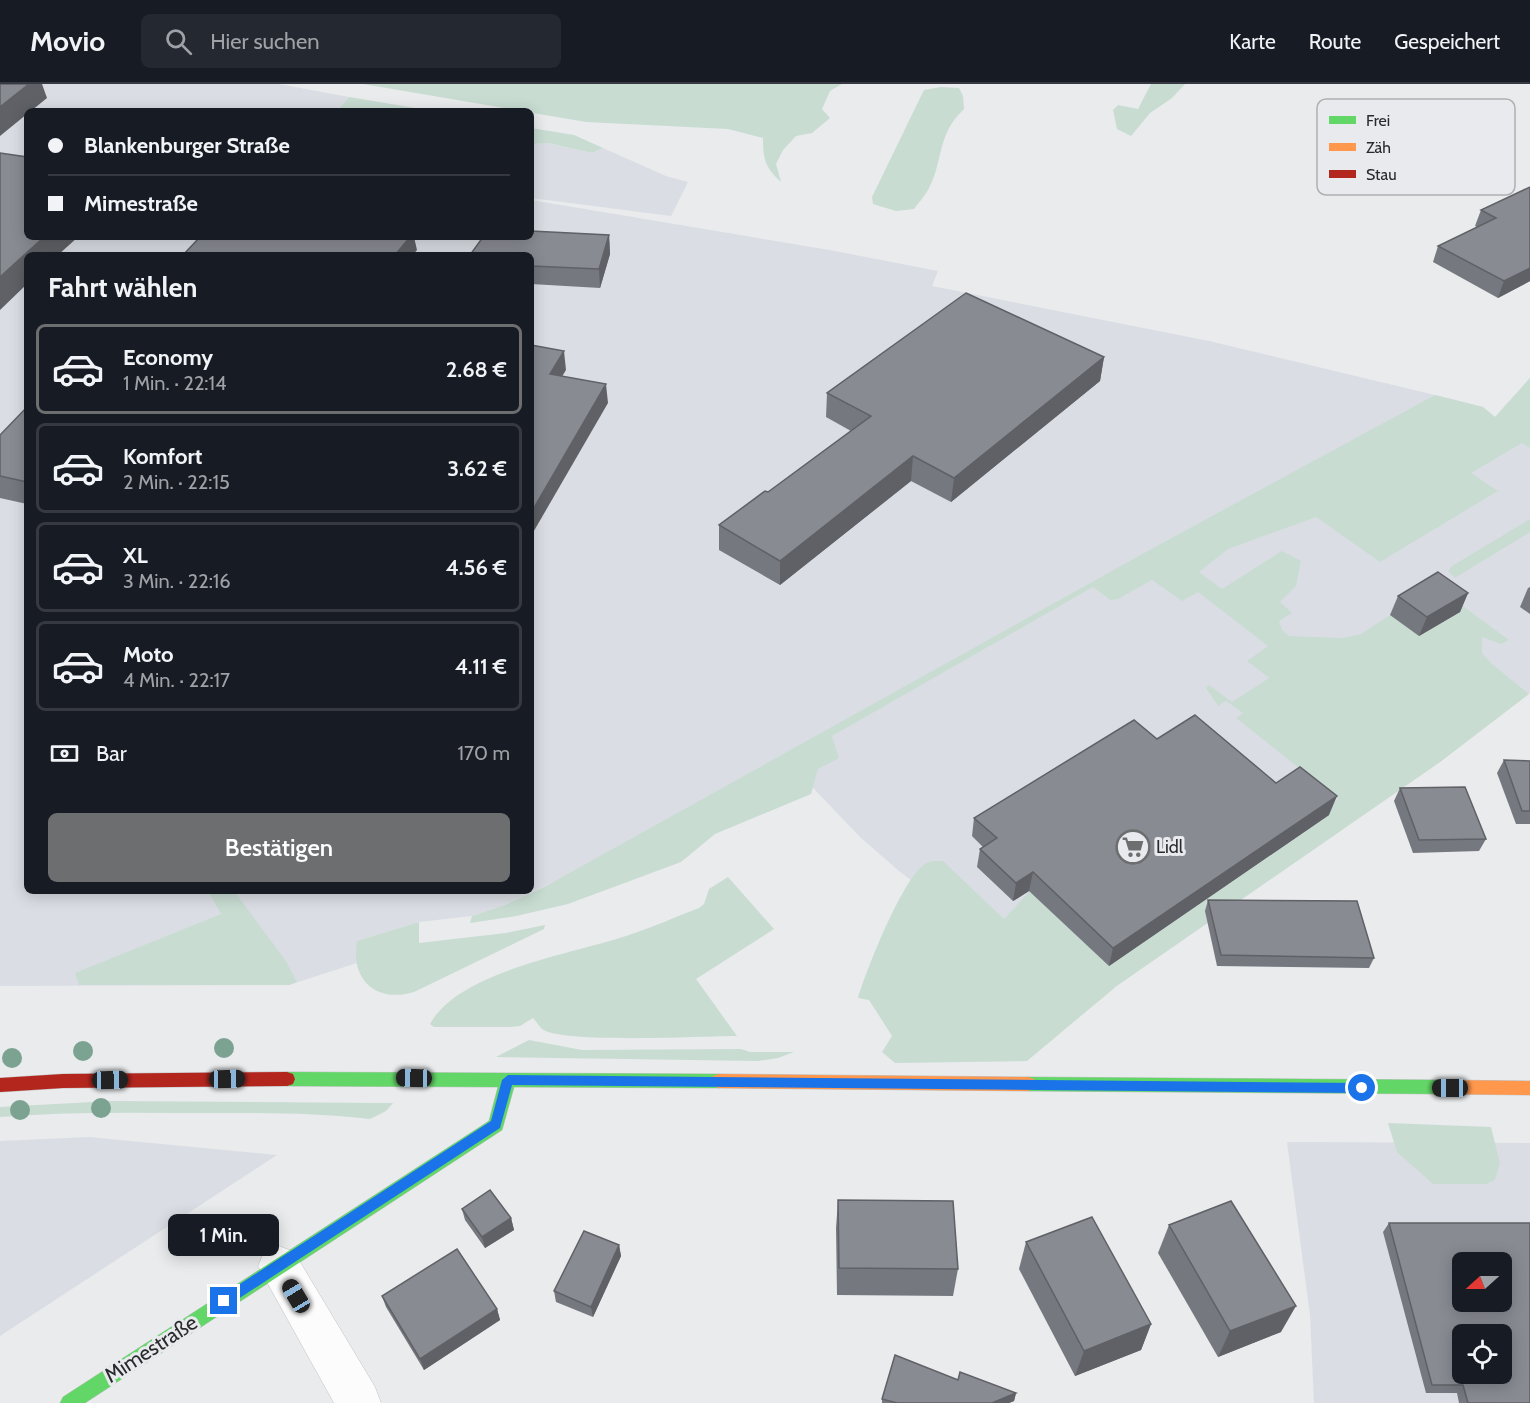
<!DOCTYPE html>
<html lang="de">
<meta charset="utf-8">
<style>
:root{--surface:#171b24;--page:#242831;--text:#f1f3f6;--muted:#9ea1a6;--line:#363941;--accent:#6c6e6f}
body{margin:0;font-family:Cabin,sans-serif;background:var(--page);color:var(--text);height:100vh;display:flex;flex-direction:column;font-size:22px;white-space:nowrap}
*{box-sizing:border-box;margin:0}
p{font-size:20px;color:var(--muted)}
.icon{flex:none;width:33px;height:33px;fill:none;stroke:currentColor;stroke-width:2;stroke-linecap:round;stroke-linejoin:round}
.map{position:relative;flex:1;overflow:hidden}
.sheet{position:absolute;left:24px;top:168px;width:510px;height:642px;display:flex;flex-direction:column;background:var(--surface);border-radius:9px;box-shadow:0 3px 15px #0003}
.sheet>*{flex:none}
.banner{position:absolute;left:24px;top:24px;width:510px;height:132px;border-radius:9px;box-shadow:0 3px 15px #0003;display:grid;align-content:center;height:132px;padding:0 24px;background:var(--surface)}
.needle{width:39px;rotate:249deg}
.tools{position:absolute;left:1452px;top:1168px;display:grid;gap:12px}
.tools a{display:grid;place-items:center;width:60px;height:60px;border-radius:9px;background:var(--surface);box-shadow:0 3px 15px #0003;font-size:30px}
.end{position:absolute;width:27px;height:27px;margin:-14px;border:8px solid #1a73e8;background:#fff;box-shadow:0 0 0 3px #fff}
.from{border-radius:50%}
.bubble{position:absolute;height:42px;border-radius:9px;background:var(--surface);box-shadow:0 3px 15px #0003;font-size:20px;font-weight:600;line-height:42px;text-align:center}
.car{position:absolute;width:18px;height:36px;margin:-18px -9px;border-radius:8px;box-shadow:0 0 4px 2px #0007;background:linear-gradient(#222 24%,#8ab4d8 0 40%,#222 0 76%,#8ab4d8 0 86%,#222 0)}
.banner b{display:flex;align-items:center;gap:21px;height:57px;font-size:22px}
.banner b+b{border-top:2px solid var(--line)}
.banner i{width:15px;height:15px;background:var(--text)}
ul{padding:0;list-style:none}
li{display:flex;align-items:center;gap:18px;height:90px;margin:0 12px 9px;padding:0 12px;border:3px solid var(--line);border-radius:9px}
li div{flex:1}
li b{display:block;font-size:22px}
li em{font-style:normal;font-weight:600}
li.current{border-color:var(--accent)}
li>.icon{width:54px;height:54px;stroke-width:1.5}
h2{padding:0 24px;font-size:27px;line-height:72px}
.pay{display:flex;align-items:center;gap:15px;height:66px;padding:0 24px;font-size:22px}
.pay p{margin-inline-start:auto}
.primary-button{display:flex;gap:12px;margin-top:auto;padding:12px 24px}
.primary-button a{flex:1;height:69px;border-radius:9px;background:var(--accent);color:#fff;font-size:24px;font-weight:600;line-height:69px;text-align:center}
header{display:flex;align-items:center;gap:36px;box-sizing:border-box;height:84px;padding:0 30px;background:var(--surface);border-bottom:2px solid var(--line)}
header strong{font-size:28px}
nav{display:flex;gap:33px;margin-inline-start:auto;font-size:21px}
.search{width:420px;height:54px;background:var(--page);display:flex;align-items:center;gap:15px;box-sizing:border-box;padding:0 21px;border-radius:9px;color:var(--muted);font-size:22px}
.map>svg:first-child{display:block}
.built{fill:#dadee4;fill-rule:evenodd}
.green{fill:#c8dcd2}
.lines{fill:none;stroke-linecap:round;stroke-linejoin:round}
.street-casing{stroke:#c0c2c3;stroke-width:1}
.fast-casing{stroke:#c0c2c3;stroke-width:1}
.slow-casing{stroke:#c0c2c3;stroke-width:1}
.jam-casing{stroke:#c0c2c3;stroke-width:1}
.street{fill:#fcfcfc;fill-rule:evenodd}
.fast{fill:#63d668;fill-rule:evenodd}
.slow{fill:#ff974d;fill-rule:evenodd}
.jam{fill:#b3261e;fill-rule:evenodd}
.tree{fill:#7ca291}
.wall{fill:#75787e}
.shaded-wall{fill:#5f6166}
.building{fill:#888b92;stroke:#5f6166;stroke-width:1.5;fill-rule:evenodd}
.route{fill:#1a73e8}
.labels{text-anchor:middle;stroke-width:6;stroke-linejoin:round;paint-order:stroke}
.poi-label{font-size:18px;fill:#292a2b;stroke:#e8eaee;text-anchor:start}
.near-street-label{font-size:21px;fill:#292a2b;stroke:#e8eaee}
.key{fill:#e8eaee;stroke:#afb0b4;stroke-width:1.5}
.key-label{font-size:16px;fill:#292a2b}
</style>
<header>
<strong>Movio</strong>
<div class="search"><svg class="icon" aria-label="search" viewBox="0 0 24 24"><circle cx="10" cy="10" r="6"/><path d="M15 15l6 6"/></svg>Hier suchen</div>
<nav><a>Karte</a><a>Route</a><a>Gespeichert</a></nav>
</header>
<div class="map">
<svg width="1530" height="1319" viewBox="0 0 1530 1319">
<rect width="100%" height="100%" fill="#e9ebed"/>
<!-- built -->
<g class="built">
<path d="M0,0H279L349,13L337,27H27V153H531V116L835,167L938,187L932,202L1209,257L1435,311L1483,323L1495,333L1530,294V609L1440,678L1118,901L940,818L899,787L861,754L794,684L505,821L472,832L419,838L358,857L357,879L289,901L0,902ZM27,171H531V807H27Z"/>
<path d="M548,59L592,69L603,64L666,92L688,98L671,132L531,114V60Z"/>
<path d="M89,1053L277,1071L0,1252V1057Z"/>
<path d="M1287,1058L1530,1059V1319H1314L1310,1231ZM1462,1179H1502V1218H1462ZM1462,1251H1502V1290H1462Z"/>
</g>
<!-- green -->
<g class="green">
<path d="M363,0H842L830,7L822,25L830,34L812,49L796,52L783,66L776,80L781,98C765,83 763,75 763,54L728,45L586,38Z"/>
<path d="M1151,0H1185L1172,14L1150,29L1131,52L1117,45L1113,26L1118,21L1138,25Z"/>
<path d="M941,3L959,4L963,12L964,25C936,51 944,77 928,106C924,113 918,119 914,125L896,127L873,120L872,113L924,6Z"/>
<path d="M349,13L433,27H337Z"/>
<path d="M531,44L574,51L603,64L592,69L548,59L531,60Z"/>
<path d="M1530,294V364L1522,359L1471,389L1498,407L1380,478L1316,433L1228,465L1199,488L1222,505L1282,467L1301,477L1296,502L1280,518L1292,529L1279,537L1282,546L1289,552L1342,554L1361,550L1390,531L1444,508L1509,556L1501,560L1482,553V569L1492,580L1529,610L1440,678L1118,901L1027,977L895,979L882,968L892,952L869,916L858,914C866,887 903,793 925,780C931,776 936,777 943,777L1004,835L1030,807L1109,882L1329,731L1324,726L1338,715L1236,634L1243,629L1226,617L1218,622L1206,604L1209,601L1232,618L1269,594L1247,577L1268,562L1198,508L1182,517L1152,496L1118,515L1110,516L1093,503L832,652L839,674L818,685L811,710L715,750L681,778L568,820L516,832L470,839L472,832L505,821L546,802L1155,463L1435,311L1483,323L1495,333Z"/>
<path d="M1530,435V448L1455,494L1448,487L1452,482Z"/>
<path d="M728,793L774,845L696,895L737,952C705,952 561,960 542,945C539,942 536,937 533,934L520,942L510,943H434L430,940C459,887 572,870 626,852C651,844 675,833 699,824L704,820L709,805Z"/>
<path d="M208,807H234L286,877L297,898L289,901H79L75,889L221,830Z"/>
<path d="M419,838V859L506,849L545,841L544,845L414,908C377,919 350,897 357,857Z"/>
<path d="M529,956L582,966L741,965L750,968H794L778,974L758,977L496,973Z"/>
<path d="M111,1017L376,1019H393L386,1027L370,1035C319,1029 266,1029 215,1029C143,1029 72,1027 0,1033V1023Z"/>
<path d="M1388,1039L1491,1043L1500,1079L1495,1096L1486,1100H1433L1397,1068Z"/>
</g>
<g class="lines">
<!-- street casing -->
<g class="street-casing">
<path id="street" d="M279,1162L294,1168L375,1303L381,1319H334L258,1182L264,1168Z"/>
</g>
<!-- fast casing -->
<g class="fast-casing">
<g id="fast">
<path d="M287,988L719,990L725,992L727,997L725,1002L719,1004L514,1003L502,1046L85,1319H60L63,1313L489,1037L498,1003L287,1002L281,1000L279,995L281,990Z"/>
<path d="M1028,993L1441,996L1447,998L1449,1003L1447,1008L1441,1010L1028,1007L1022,1005L1020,1000L1022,995Z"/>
</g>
</g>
<!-- slow casing -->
<g class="slow-casing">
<g id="slow">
<path d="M719,990L1028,993L1034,995L1036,1000L1034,1005L1028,1007L719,1004L713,1002L711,997L713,992Z"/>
<path d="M1441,996L1530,997V1011L1441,1010L1435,1008L1433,1003L1435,998Z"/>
</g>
</g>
<!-- jam casing -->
<g class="jam-casing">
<path id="jam" d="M287,988L293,990L295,995L293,1000L287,1002L63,1004L0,1008V994L63,990Z"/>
</g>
<!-- street -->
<use href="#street" class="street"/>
<!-- fast -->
<use href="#fast" class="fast"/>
<!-- slow -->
<use href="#slow" class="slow"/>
<!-- jam -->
<use href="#jam" class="jam"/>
</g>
<!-- trees -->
<g class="tree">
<circle cx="224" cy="964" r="10"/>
<circle cx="83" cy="967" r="10"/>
<circle cx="12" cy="974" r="10"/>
<circle cx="101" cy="1024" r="10"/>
<circle cx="20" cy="1026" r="10"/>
</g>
<!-- wall -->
<g class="wall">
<path d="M1530,103V197L1498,214L1433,178L1438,162L1477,143L1475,142L1481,126Z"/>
<path d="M609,151L610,170L600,204L531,200V171Z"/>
<path d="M1104,273L1100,297L951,418L911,397L780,501L719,466V441L768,408L851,347L826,333L827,309Z"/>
<path d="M27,323V420L0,414V351Z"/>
<path d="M1530,503V530L1520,523L1528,504Z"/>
<path d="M1468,509L1460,528L1419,552L1390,531L1398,512Z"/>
<path d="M1157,655L1276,699L1329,731L1109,882L1029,807L1013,817L977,783L980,765L983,763L972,752L974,734Z"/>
<path d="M1504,676L1530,677V740H1516L1497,689Z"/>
<path d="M1400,704L1486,755L1479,767L1413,769L1394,717Z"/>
<path d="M1208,816L1374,874L1369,884L1217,882L1205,827Z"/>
<path d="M838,1116L958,1185L953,1212L837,1211L836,1144Z"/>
<path d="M462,1125L511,1134L514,1146L485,1164L465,1136Z"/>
<path d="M1389,1139L1530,1319H1459L1457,1309H1426L1383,1148Z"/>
<path d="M1169,1141L1281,1248L1218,1273L1158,1169Z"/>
<path d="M1026,1158L1151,1240L1141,1266L1075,1292L1019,1185Z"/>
<path d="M619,1161L621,1172L593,1233L556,1218L554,1207Z"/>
<path d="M382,1212L497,1225L500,1236L424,1286L386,1223Z"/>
<path d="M958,1296L1016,1309L1014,1317L1009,1319H882V1315Z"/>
</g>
<!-- shaded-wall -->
<g class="shaded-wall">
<path d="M29,0H42L47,14L31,27H27V30L0,52V23Z"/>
<path d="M609,151L610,170L600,204L599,185Z"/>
<path d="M44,153H78L58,171H27V200L0,226V193Z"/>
<path d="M410,153H414L417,166L413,171H395Z"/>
<path d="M1530,184V197L1498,214L1504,197Z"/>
<path d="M564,267L566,286L552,309L550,290Z"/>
<path d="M1104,273L1100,297L951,418L954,394Z"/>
<path d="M606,300L608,319L531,452V429Z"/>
<path d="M913,372L911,397L780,501V477Z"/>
<path d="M1468,509L1460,528L1419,552L1427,533Z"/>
<path d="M1337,712L1329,731L1109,882L1113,864Z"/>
<path d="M1033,788L1029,807L1013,817L1016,799Z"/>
<path d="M511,1134L514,1146L485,1164L482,1153Z"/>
<path d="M619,1161L621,1172L593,1233L591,1223Z"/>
<path d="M1296,1222L1281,1248L1218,1273L1230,1247Z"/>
<path d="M497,1225L500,1236L424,1286L420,1275Z"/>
<path d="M1151,1240L1141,1266L1075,1292L1084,1267Z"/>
<path d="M1016,1309L1014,1317L1009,1319H992Z"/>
</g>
<!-- building -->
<g class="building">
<path d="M0,0H29L0,23Z"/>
<path d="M0,69L27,73V153H44L0,193Z"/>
<path d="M1530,103V184L1504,197L1438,162L1496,134L1481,126Z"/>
<path d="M531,147L609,151L599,185L531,182V171H470L483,153H531Z"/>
<path d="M200,153H410L395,171H183Z"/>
<path d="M966,209L1104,273L954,394L913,372L780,477L719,441L765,407L768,408L871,332L827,309Z"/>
<path d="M531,261L564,267L550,290L606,300L531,429Z"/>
<path d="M27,323V398L0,392V351Z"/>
<path d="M1438,488L1468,509L1427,533L1398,512Z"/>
<path d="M1195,631L1276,699L1300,683L1337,712L1113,864L1033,788L1016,799L980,765L997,754L974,734L1134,636L1157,655Z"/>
<path d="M1504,676L1530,677V727H1522Z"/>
<path d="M1465,703L1486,755L1419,756L1400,704Z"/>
<path d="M1208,816L1357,817L1374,874L1221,871Z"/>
<path d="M490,1106L511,1134L482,1153L462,1125Z"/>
<path d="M838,1116L953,1117L958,1185L839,1184Z"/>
<path d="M1231,1117L1296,1222L1230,1247L1169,1141Z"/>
<path d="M1092,1133L1151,1240L1084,1267L1026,1158Z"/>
<path d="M1389,1139H1530V1319H1468L1463,1301H1432ZM1462,1179H1502V1218H1462ZM1462,1251H1502V1290H1462Z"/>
<path d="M584,1147L619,1161L591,1223L554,1207Z"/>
<path d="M457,1165L497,1225L420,1275L382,1212Z"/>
<path d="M895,1271L958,1296L960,1288L1016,1309L992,1319H897L882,1315Z"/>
</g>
<!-- route -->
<path class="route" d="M508,991L1362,999L1368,1004L1362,1009L512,1001L500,1044L229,1221H220L218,1217L220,1213L491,1037L502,996Z"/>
<!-- icons -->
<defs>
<g id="supermarket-ring" transform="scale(1.725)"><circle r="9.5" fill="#e8eaee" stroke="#6c6e6f" stroke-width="1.5"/><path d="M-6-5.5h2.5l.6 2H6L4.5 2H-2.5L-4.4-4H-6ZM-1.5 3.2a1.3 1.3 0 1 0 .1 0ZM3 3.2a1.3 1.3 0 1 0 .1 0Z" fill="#6c6e6f"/></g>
</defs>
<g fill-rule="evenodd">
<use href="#supermarket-ring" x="1133" y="763"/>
</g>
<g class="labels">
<!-- poi labels -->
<g class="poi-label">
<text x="1156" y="769">Lidl</text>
</g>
<!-- near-street labels -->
<g class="near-street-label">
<text transform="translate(151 1265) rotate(-33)" y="7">Mimestraße</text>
</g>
</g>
<!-- legend -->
<rect x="1317" y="15" width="198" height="96" rx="9" class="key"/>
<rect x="1329" y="32" width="27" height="8" fill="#63d668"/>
<rect x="1329" y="59" width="27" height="8" fill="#ff974d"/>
<rect x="1329" y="86" width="27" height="8" fill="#b3261e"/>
<g class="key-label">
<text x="1366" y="42">Frei</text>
<text x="1366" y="69">Zäh</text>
<text x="1366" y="96">Stau</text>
</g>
</svg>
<div class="tools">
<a><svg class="needle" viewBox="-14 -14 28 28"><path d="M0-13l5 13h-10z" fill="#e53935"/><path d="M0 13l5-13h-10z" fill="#9ea1a6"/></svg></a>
<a><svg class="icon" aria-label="locate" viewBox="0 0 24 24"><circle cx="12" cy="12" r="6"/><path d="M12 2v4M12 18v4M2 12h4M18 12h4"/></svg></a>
</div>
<i class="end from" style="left:1362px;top:1004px"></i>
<i class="end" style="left:224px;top:1217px"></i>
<div class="bubble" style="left:168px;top:1130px;width:111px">1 Min.</div>
<i class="car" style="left:414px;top:994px;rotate:271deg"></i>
<i class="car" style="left:227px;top:995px;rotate:89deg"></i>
<i class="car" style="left:110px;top:996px;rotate:89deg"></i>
<i class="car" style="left:1450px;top:1004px;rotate:270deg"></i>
<i class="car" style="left:296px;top:1212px;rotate:329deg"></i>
<div class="banner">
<b><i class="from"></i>Blankenburger Straße</b>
<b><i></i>Mimestraße</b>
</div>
<section class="sheet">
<h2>Fahrt wählen</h2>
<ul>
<li class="current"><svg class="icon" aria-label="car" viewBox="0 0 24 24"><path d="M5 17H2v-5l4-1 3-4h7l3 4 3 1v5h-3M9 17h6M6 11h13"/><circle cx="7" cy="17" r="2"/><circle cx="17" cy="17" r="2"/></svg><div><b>Economy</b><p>1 Min. · 22:14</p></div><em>2.68 €</em></li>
<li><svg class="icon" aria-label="car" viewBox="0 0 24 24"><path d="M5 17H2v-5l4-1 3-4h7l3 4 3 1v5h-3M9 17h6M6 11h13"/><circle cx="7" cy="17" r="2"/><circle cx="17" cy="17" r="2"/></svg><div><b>Komfort</b><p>2 Min. · 22:15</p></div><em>3.62 €</em></li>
<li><svg class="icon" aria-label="car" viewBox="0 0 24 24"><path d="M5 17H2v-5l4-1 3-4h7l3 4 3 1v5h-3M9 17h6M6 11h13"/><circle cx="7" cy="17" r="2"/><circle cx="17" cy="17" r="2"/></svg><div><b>XL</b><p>3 Min. · 22:16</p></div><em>4.56 €</em></li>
<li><svg class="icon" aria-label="car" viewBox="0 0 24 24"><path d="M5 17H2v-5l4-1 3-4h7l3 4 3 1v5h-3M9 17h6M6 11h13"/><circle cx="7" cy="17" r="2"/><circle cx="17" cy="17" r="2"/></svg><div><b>Moto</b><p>4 Min. · 22:17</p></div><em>4.11 €</em></li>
</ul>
<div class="pay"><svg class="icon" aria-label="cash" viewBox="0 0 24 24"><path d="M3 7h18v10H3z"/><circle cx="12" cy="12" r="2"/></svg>Bar<p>170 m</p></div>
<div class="primary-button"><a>Bestätigen</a></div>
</section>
</div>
